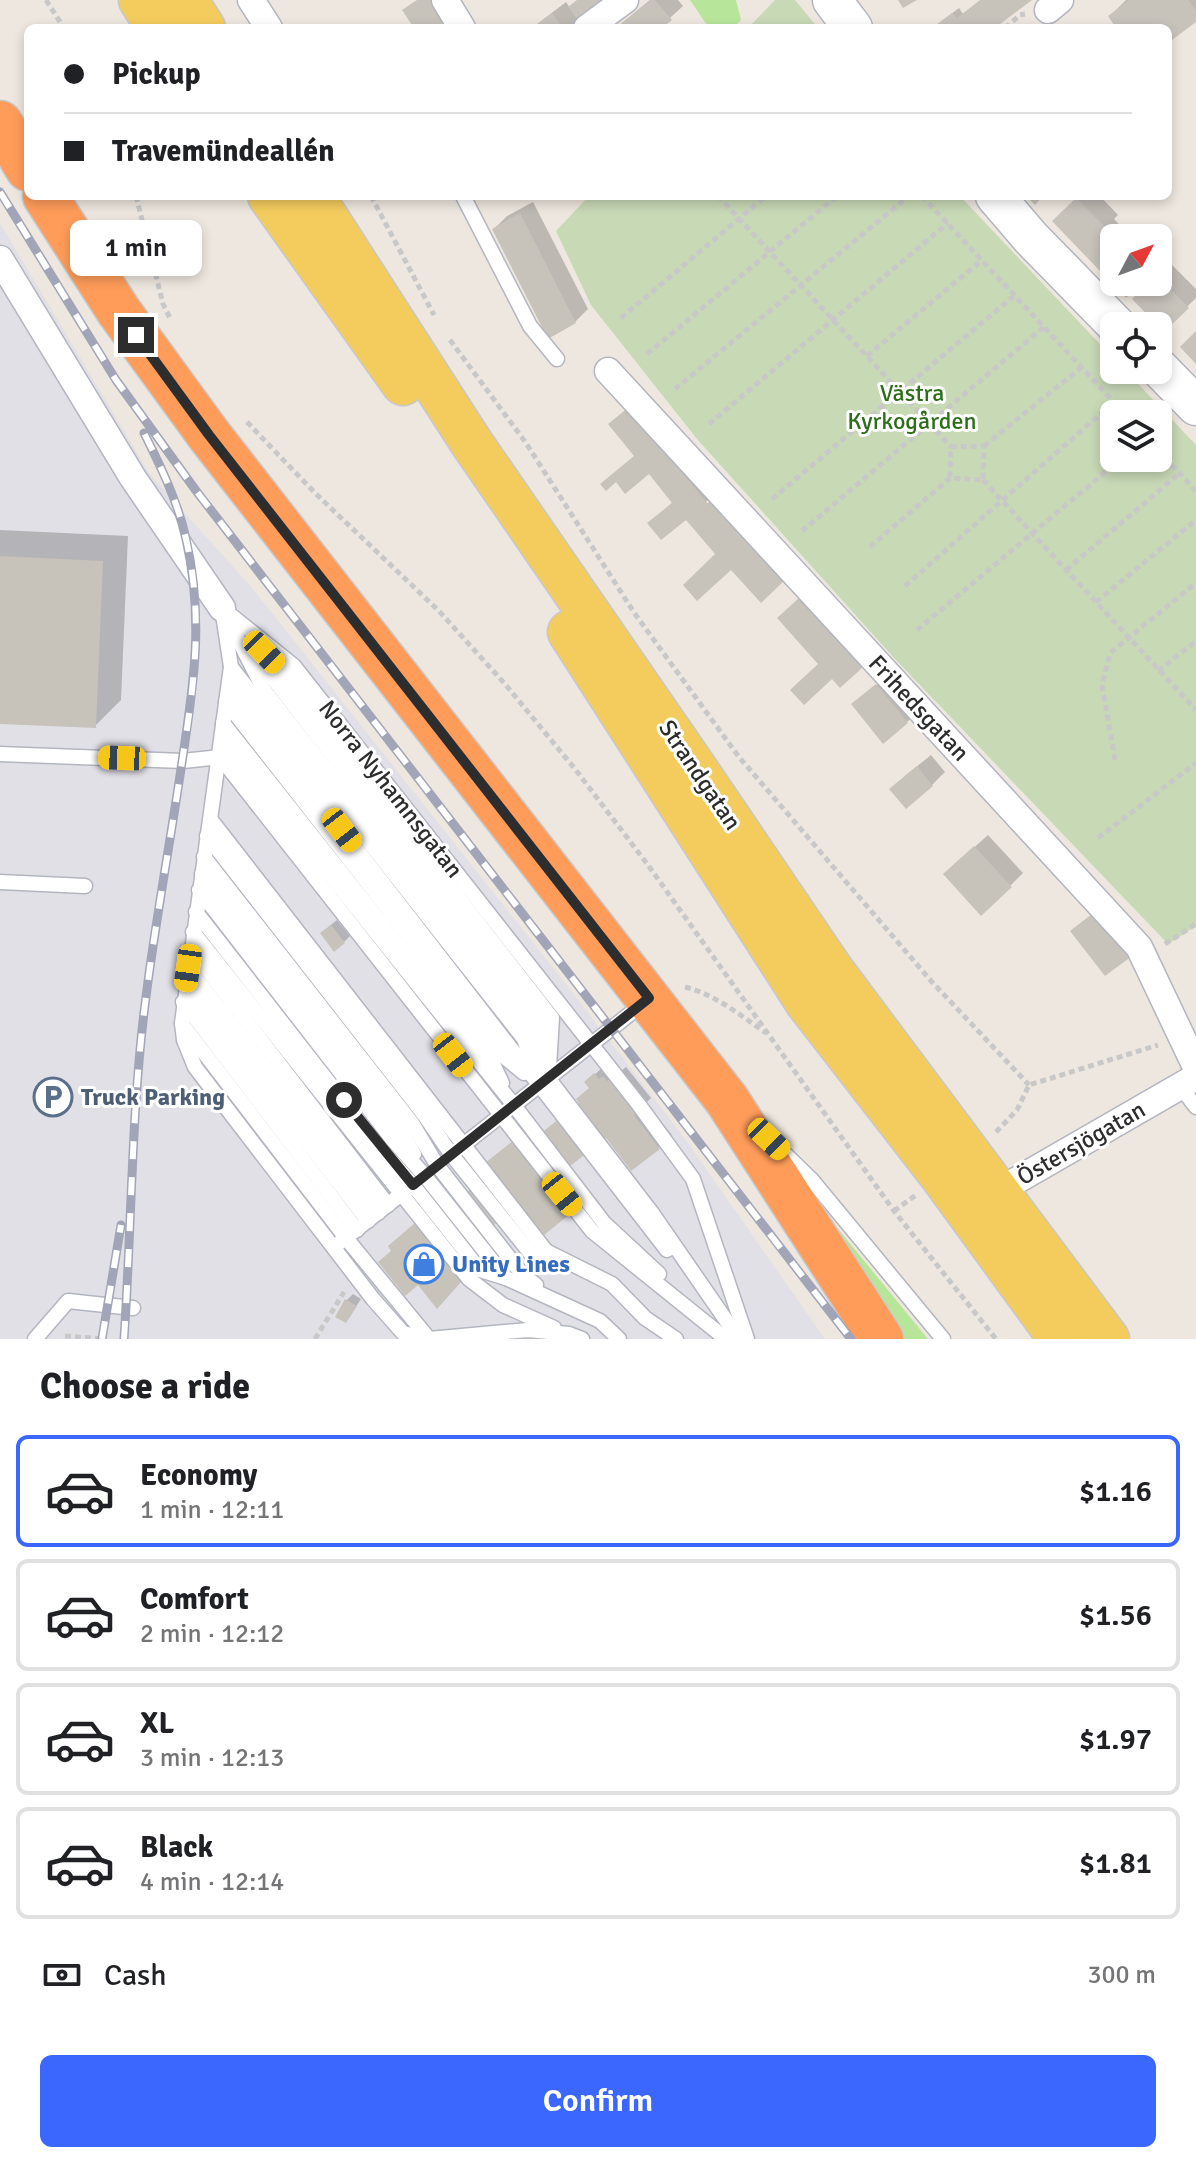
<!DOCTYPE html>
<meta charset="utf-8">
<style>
:root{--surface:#fff;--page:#f6f6f6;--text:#202124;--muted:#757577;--line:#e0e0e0;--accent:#3c67fe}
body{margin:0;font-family:Signika,sans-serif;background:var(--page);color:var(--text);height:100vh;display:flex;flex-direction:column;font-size:30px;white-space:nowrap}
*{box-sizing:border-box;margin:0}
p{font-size:26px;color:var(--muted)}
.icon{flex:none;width:44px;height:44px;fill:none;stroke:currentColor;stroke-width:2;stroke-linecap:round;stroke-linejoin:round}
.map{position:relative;height:1339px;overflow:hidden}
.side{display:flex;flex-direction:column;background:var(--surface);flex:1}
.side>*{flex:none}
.hud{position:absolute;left:24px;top:24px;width:1148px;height:176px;border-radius:12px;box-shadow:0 4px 12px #0003;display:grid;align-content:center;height:176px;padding:0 40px;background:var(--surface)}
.needle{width:52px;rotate:49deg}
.controls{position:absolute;left:1100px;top:224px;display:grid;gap:16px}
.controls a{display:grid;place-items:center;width:72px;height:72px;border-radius:12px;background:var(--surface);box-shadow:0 4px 12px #0003;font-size:40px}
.end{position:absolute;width:36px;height:36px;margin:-18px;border:10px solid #2d2d2d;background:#fff;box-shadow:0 0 0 4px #fff}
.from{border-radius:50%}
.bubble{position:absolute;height:56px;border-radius:12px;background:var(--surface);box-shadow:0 4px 12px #0003;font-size:26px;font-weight:600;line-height:56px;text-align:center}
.car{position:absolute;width:24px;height:48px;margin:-24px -12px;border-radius:10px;box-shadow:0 0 6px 2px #0007;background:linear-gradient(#f5c518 24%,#345 0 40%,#f5c518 0 76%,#345 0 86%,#f5c518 0)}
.hud b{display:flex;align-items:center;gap:28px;height:76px;font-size:30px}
.hud b+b{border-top:2px solid var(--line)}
.hud i{width:20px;height:20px;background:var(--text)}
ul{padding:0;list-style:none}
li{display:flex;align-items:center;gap:24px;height:112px;margin:0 16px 12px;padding:0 24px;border:4px solid var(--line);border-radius:12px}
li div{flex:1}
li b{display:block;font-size:30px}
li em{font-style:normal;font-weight:600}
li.active{border-color:var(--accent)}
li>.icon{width:72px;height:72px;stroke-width:1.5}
h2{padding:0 40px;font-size:36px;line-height:96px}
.pay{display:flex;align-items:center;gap:20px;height:88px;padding:0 40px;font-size:30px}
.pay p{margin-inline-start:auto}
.action{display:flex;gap:16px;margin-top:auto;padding:16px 40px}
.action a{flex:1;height:92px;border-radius:12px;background:var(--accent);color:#fff;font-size:32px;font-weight:600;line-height:92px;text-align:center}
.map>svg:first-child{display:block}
.industrial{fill:#e1e0e7}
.green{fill:#b7e69b}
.cemetery{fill:#c8d9b6;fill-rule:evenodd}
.shadow{fill:#0003}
.building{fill:#c7c2ba}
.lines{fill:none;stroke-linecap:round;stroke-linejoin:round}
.lane-casing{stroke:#b3b6c0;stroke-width:17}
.street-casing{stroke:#b3b6c0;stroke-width:29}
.secondary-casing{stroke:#b3b6c0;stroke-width:41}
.primary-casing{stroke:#c8c8c8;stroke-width:45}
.highway-casing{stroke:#c8c8c8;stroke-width:47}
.path{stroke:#c8c8c8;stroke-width:5;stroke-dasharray:6 4;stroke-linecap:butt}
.lane{stroke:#fff;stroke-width:14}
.street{stroke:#fff;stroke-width:26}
.secondary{stroke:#fff;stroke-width:38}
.primary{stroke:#f4cc5e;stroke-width:42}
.highway{stroke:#ff9c5a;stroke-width:44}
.rail-casing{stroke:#a1a5b7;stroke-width:9}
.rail{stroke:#fff;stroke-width:6;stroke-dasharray:18;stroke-linecap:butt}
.route{stroke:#2d2d2d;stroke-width:10}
.labels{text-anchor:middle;stroke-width:6;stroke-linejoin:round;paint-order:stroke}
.park-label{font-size:24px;fill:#2d6e19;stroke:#fff}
.street-label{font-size:24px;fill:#2d2d2d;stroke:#fff}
.service-label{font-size:24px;font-weight:bold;fill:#4e5e75;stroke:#fff;text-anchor:start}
.shop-label{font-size:24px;font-weight:bold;fill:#366cbe;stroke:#fff;text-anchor:start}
</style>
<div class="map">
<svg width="1196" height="1339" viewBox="0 0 1196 1339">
<rect width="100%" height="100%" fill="#eee7df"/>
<!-- industrial -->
<path class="industrial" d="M0,223L149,473L253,589L569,988L688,1143L825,1339H0Z"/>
<!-- green -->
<g class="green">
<path d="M690,0H736L741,20L733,28H709Z"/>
<path d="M803,1186L928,1339H900Z"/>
</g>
<!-- cemetery -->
<g class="cemetery">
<path d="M775,0H795L818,28H748Z"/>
<path d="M589,196H960L1114,359V370H1125L1196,445V926L1168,944L896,660L697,439L591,305L556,231ZM1114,414H1158V458H1114Z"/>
</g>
<!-- shadow -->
<g class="shadow">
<path d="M578,0L579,18L569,28H532L566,2L570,8Z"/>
<path d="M650,0H678L683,6L659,28H616Z"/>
<path d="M981,0H1029L992,28H933L959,8L963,14Z"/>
<path d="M1126,0H1196V20L1168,41V28H1119L1110,16Z"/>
<path d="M1080,196H1100L1118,215L1114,219L1132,238H1114V282H1140L1126,295L1055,222Z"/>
<path d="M533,202L588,309L575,322L494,229L507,216Z"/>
<path d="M1170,263L1196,289V298L1164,329L1151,282H1158V275Z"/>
<path d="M616,418L718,489L704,504L706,506L716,497L796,567L761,600L718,554L694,514L649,523L673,502L649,472L603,484L636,455Z"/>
<path d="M0,530L128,536L121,700L95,726L0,722Z"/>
<path d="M806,593L873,654L861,667L820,663L780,618Z"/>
<path d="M883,680L913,716L907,722L860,699Z"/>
<path d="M931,755L945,772L932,785L905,776Z"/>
<path d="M988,835L1023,873L1010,886L958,862Z"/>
<path d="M337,920L350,936L344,942L328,927Z"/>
<path d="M608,1062L613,1068L617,1065L621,1071L626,1067L651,1098L646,1103L672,1135L659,1147L631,1168L606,1135L559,1171L581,1200L569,1212L520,1203L459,1251L472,1268L449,1294L394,1251L403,1234L429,1212L434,1219L494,1171L488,1163L527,1129L534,1139L581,1102L591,1087L587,1082Z"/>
<path d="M353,1294L361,1299L346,1321L347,1300Z"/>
</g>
<!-- building -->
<g class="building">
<path d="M417,0H433L448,28H414L402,10Z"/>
<path d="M577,0H616L584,28L568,7Z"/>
<path d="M650,0H655L672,20L662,28H616Z"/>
<path d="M898,0H917L903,8Z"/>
<path d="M980,0H1032L995,28H932L952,13L957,18Z"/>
<path d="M1129,0H1188L1196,10V22L1168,43V28H1116L1108,16Z"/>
<path d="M552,13L563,28H533Z"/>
<path d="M1026,196H1043L1035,205Z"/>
<path d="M1076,198L1107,229L1103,233L1114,245V282H1142L1126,298L1052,221Z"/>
<path d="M520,213L576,323L548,339L492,229Z"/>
<path d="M1158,276L1189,308L1164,332L1132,299L1149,282H1158Z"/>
<path d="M1196,331V364L1180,347Z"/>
<path d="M629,407L707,503L710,502L784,581L761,603L731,570L697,601L683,585L715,554L686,520L661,540L647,523L672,503L649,474L625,494L616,482L606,491L600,484L634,456L608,424Z"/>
<path d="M0,556L103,561L96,728L0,724Z"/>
<path d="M799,598L862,668L840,688L832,679L804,705L790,690L818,664L777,618Z"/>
<path d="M876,684L908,723L883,744L851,704Z"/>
<path d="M917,766L933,786L906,809L889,789Z"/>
<path d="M974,846L1012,887L981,916L943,874Z"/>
<path d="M1097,910L1132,956L1105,976L1070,931Z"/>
<path d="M331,925L345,943L334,952L320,933Z"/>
<path d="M619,1071L646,1106L634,1115L660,1149L631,1171L606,1138L547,1184L570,1214L544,1235L519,1205L446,1263L461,1282L437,1309L418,1285L405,1296L378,1262L391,1251L388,1246L415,1223L420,1229L492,1172L485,1163L513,1141L520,1150L579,1103L576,1099L589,1088L584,1082L594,1073L599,1079L603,1076L607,1081Z"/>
<path d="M345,1299L357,1306L346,1323L335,1317Z"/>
</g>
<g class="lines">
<!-- lane casing -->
<g class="lane-casing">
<g id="lane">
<path d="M463,196L530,326L557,359"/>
<path d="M222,608L231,667L182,1023L184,1040L195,1067L373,1299L403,1333L429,1339L528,1330L569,1334L582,1339"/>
<path d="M222,608L294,666L639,1105L693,1179L747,1339"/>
<path d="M228,619L264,690L533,1033L548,1078L652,1213L739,1339"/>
<path d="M261,649L285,674L552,1018L549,1067"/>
<path d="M254,654L542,1025L544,1043"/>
<path d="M231,667L524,1039L535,1071"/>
<path d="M229,684L667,1250"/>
<path d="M226,702L502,1055L524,1073"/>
<path d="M223,723L493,1064L502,1083"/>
<path d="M222,740L513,1104L604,1223L659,1274"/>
<path d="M0,754L183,761L220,757L592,1231L726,1339"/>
<path d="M211,820L546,1251L612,1284L645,1318L676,1339"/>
<path d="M207,836L425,1116L451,1154L536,1260L562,1266"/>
<path d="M204,857L412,1123L437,1165L522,1274L536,1285"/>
<path d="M202,874L402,1132L414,1154"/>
<path d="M0,882L85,886"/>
<path d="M199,890L392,1139L425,1176L506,1278L600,1321L619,1339"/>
<path d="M196,912L380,1148L413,1185L480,1270L506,1278"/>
<path d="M193,932L469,1279L503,1305L554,1328"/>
<path d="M191,949L388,1205"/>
<path d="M188,968L378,1213"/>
<path d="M186,985L368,1221"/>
<path d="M183,1002L357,1230"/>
<path d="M182,1024L346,1238L429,1339"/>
<path d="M1180,1086L1196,1107"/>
<path d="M457,1150L645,1002"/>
<path d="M782,1151L811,1179L943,1339"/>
<path d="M334,1247L409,1188"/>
<path d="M35,1339L68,1301L133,1308"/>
</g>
</g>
<!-- street casing -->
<g class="street-casing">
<g id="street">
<path d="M251,0L269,28"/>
<path d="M445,0L462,28"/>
<path d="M1048,10L1060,0"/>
<path d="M587,28L625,0"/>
<path d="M0,259L133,478L222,608"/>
<path d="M608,371L1139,947L1196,1067"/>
<path d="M988,1197L1196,1077"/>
</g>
</g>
<!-- secondary casing -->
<g class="secondary-casing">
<g id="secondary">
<path d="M832,0L853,28"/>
<path d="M995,196L1031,238L1117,326"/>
<path d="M1158,367L1196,406"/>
</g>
</g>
<!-- primary casing -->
<g class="primary-casing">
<g id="primary">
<path d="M140,0L158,28"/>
<path d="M186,0L204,28"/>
<path d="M269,196L403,384"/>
<path d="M313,196L471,442L692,763L833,971L1108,1339"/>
<path d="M569,632L807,1003L942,1177L1060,1339"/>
</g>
</g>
<!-- highway casing -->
<g class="highway-casing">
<g id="highway">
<path d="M0,123L28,169"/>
<path d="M45,196L118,310L209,435L727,1100L881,1339"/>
</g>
</g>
<!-- path -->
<g class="path">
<path d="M46,0L64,28"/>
<path d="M1005,28L1020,15L1025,14"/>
<path d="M136,196L163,304L170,318"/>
<path d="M371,196L434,315"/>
<path d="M718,196L951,447"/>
<path d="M922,196L1125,414"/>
<path d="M621,318L766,196"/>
<path d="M450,340L526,443L635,614L739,757L932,982L1029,1085"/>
<path d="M647,354L837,196"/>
<path d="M867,356L982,260"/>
<path d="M675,389L909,196"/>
<path d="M247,422L315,493L439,611L505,684L575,769L648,865L894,1211L996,1339"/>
<path d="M709,424L948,223"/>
<path d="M984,446L1082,367"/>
<path d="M1158,450L1196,491"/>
<path d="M983,480L1196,710"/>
<path d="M772,499L1015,295"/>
<path d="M802,531L1044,327"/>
<path d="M870,547L950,478L983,480L984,446L951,447L950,478"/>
<path d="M1066,570L1180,473"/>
<path d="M905,586L1114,402"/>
<path d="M1096,602L1196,520"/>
<path d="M917,630L1122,458"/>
<path d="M1158,671L1196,641"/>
<path d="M1115,760L1102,685L1110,653L1196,583"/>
<path d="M1098,838L1196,763"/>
<path d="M1165,944L1196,924"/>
<path d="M685,987C716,995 740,1015 766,1033"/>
<path d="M996,1132L1017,1110L1029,1085L1158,1045"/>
<path d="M894,1211L916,1195"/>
<path d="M65,1336L104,1339"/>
<path d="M315,1339L344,1292"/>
</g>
<!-- lane -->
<use href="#lane" class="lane"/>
<!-- street -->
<use href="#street" class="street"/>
<!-- secondary -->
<use href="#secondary" class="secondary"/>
<!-- primary -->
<use href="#primary" class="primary"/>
<!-- highway -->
<use href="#highway" class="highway"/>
<!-- rail casing -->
<g class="rail-casing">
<g id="rail">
<path d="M0,192L116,380L197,492L851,1339"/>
<path d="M102,1339L121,1225"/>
<path d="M124,1339C132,1222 131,1105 147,989C157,913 171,837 182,762C194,683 204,619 186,539C178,502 161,467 144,433"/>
</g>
</g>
<!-- rail -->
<use href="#rail" class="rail"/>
</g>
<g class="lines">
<!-- route -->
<path class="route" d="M136,335L209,435L649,998L413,1185L344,1100"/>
</g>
<!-- icons -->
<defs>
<g id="parking-ring" transform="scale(2)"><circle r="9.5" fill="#fff" stroke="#5c6f8a" stroke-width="1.5"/><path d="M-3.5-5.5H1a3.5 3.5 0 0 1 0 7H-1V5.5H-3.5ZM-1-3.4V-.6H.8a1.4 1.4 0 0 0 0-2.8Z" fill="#5c6f8a"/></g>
<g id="shop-ring" transform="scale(2)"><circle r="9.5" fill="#fff" stroke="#3f7fe0" stroke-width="1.5"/><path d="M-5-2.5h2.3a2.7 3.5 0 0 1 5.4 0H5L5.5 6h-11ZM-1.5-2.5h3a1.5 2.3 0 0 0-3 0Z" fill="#3f7fe0"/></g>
</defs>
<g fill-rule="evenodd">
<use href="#parking-ring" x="53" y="1097"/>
<use href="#shop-ring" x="424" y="1264"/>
</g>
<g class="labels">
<!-- park labels -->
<g class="park-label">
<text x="912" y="401">Västra<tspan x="912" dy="28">Kyrkogården</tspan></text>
</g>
<!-- street labels -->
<g class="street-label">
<text transform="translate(919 708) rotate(47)" y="8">Frihedsgatan</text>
<text transform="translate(700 775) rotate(56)" y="8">Strandgatan</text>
<text transform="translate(391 789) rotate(52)" y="8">Norra Nyhamnsgatan</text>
<text transform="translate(1081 1143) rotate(-30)" y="8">Östersjögatan</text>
</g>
<!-- service labels -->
<g class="service-label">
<text x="81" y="1105">Truck Parking</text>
</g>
<!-- shop labels -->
<g class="shop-label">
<text x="452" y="1272">Unity Lines</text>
</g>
</g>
</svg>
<div class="controls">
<a><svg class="needle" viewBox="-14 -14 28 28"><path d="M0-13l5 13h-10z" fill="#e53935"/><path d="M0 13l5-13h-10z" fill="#757577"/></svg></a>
<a><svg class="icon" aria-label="locate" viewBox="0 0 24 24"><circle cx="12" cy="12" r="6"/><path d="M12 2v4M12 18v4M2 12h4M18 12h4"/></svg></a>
<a><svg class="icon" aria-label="layers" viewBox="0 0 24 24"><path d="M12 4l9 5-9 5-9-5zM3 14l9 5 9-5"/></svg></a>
</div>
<i class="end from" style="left:344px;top:1100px"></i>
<i class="end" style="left:136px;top:335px"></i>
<div class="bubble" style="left:70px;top:220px;width:132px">1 min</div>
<i class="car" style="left:264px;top:652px;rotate:136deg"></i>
<i class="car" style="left:122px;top:758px;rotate:272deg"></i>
<i class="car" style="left:342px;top:830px;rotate:142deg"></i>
<i class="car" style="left:188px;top:968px;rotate:188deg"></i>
<i class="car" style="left:453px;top:1055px;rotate:142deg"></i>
<i class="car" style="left:769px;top:1139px;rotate:134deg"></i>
<i class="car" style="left:562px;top:1194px;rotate:141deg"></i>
<div class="hud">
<b><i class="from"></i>Pickup</b>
<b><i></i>Travemündeallén</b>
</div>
</div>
<section class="side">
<h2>Choose a ride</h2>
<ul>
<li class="active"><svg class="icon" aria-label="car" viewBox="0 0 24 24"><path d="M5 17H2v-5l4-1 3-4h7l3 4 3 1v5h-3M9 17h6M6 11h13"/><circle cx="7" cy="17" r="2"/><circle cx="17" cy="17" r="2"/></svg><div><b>Economy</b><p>1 min · 12:11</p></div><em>$1.16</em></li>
<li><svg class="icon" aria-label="car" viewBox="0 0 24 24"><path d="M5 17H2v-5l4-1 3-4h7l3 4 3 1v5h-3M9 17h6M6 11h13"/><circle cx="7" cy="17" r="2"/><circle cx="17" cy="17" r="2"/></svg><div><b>Comfort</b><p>2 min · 12:12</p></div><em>$1.56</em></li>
<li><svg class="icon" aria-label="car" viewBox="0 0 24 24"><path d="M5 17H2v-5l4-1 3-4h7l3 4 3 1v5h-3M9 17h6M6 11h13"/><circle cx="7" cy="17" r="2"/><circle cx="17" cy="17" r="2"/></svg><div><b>XL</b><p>3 min · 12:13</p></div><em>$1.97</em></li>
<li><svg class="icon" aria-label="car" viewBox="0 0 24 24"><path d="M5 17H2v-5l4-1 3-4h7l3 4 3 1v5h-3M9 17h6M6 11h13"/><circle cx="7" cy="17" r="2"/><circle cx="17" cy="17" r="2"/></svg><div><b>Black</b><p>4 min · 12:14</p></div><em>$1.81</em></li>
</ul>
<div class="pay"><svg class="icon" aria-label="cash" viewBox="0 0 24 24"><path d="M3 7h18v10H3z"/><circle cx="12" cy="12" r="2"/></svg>Cash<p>300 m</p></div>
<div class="action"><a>Confirm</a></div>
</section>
